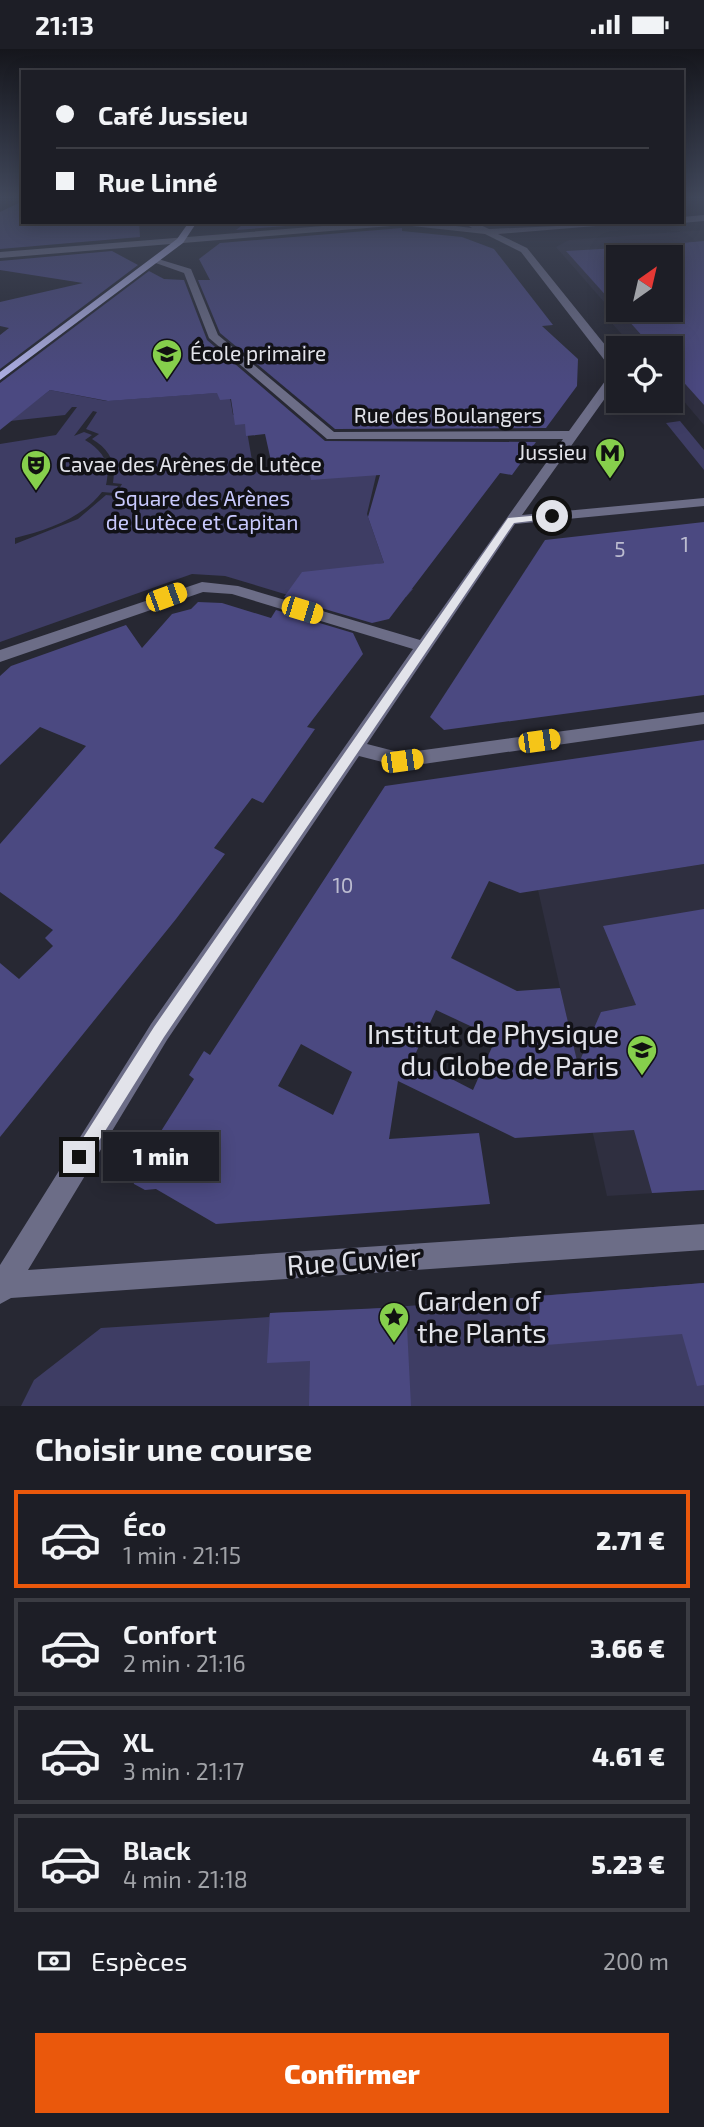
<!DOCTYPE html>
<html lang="fr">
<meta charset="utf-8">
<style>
:root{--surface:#1d1e26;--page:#25272e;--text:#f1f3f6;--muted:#a0a2a7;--line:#3b3c43;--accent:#ea580c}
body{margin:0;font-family:"Exo 2",sans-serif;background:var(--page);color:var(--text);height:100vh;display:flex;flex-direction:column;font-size:26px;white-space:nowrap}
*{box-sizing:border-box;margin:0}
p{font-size:23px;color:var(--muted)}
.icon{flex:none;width:38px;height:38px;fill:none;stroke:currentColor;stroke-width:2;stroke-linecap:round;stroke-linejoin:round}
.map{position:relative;height:1357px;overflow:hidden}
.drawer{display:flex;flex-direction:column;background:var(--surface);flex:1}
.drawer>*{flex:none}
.top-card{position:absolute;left:21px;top:21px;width:663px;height:154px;border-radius:0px;box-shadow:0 4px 18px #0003,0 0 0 2px var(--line);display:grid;align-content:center;height:154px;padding:0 35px;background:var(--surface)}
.needle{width:46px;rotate:34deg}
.buttons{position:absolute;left:606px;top:196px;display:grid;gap:14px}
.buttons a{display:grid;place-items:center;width:77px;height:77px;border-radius:0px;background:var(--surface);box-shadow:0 4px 18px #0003,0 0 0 2px var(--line);font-size:35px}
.end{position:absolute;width:32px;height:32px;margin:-16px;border:9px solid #e2e3ea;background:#111;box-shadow:0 0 0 4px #111}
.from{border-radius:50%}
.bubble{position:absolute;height:49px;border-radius:0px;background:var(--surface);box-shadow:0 4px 18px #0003,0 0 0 2px var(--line);font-size:23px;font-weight:800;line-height:49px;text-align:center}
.car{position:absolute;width:21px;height:42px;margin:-21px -10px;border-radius:9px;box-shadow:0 0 5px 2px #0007;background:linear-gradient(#f5c518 24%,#345 0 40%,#f5c518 0 76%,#345 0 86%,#f5c518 0)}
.top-card b{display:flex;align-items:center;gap:24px;height:66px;font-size:26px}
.top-card b+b{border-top:2px solid var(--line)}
.top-card i{width:18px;height:18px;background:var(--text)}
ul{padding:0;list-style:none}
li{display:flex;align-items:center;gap:21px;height:98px;margin:0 14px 10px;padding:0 21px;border:4px solid var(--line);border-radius:0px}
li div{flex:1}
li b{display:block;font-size:26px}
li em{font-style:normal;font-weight:800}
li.current{border-color:var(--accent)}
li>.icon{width:63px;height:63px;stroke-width:1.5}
h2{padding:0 35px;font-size:32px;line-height:84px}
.pay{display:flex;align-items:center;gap:18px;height:77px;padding:0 35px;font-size:26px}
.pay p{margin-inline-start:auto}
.button{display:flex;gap:14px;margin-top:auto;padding:14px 35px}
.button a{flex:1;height:80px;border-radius:0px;background:var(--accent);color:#fff;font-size:28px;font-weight:800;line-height:80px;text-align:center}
.status{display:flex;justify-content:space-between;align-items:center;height:49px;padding:0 35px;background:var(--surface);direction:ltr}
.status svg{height:19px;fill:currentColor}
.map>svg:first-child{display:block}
.built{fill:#2f2f40;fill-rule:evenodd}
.green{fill:#3e3d64;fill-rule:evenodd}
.building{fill:#4b4981;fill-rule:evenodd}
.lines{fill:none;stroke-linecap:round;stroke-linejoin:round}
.minor{fill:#6c6d87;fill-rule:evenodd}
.major{fill:#b0b1e7;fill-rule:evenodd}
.route{fill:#e2e3ea}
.labels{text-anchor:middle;stroke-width:7;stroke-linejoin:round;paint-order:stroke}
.far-poi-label{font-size:21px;fill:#e2e3ea;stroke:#111116;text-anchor:start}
.far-street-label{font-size:21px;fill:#e2e3ea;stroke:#111116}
.far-park-label{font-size:21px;fill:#c8c9fd;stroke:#111116}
.number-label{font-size:21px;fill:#bcbcd0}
.near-poi-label{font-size:28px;fill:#e2e3ea;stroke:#111116;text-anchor:end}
.near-street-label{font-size:28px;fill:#e2e3ea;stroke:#111116}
</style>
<div class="status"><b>21:13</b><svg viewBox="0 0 49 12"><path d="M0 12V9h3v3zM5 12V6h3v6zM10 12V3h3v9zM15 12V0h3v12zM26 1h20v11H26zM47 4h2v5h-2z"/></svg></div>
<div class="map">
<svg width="704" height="1357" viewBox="0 0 704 1357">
<rect width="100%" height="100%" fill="#272833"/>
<!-- built -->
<g class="built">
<path d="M704,181V376L670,336V299H639L631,291H627L609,271L619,270L556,198L569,191ZM618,208H670V261H618Z"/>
<path d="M704,815V1141L607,1147L538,841Z"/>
</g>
<!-- green -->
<g class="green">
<path d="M50,341L106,352L229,343L233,366L244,365L254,423L379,414L367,465L384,514L351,519L413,540L406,548L341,528L321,556L225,527L192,525L0,593V395L56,386L77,358H72L65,366L10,372ZM93,362L97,363L86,380L99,385L92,390C110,401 116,413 113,434L122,435L115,447L106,446L78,470L15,495V489C47,481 81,470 102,443L114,444L118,437L106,436C111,414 103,402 85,391L92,386L84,383L74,387Z"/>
<path d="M680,372L704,401V421L666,374Z"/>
<path d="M704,1234V1357H21L34,1331L101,1279L255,1269L269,1268L270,1264L356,1261Z"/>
</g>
<!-- building -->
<g class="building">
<path d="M23,152V173H139L140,188L0,200V163Z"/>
<path d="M246,173H337L236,181Z"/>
<path d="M402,179V182L462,188L494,200L553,276L542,277L578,310L577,337L546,379L335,380L220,284L198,231H210L199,210L220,194Z"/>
<path d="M704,192V356L670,318V299H653L619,261H670V195Z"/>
<path d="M618,199V260L566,202Z"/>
<path d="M112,202L138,216L0,320V286L9,279L0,277V253L83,234L0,221V212Z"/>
<path d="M149,222L164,230L184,231L207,291L325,392L536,393L512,426L500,424L389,570L372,574L284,548L302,523L384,514L368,468L380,426L311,431L306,408L271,412L265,385L246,387L245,375L235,376L231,350L220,351L217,344L108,352L50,341L0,381V334Z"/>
<path d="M704,473V646L444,681L430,668L545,491Z"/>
<path d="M198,553L222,554L271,569L276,561L353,584L363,605L307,678L315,680L263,754L252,749L214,799L225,805L176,870L0,1088V914L19,930L53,897L45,889L53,881L0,843V795L86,697L40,678L0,716V627L11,617L126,576L142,599L172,565L191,560Z"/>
<path d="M704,691V815L520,844L489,832L451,909L517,942L560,939L578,1016L601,963L636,956L603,877L704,860V1141L652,1144L634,1081L515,1089L398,1032L389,1090L479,1084L490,1155L216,1175L156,1140L145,1141L134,1135L131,1124L134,1112L151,1098L194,1030L189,1026L204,1002L210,1006L385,737ZM436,961L496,989L473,1041L413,1010ZM301,995L352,1023L333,1066L278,1037Z"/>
<path d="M704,1234V1336L697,1337L682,1285L534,1297L527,1248Z"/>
<path d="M406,1258L411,1357H309L310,1312L267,1314L270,1264Z"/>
</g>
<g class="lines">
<!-- minor -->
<g class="minor">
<path d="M704,166V172L682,174L681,173L682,168Z"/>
<path d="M373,173H423L472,179L463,173H474L489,180L644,173L498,185L527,199L618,312V331L522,466L704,449V457L515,475L367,695L402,704L704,663V675L402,718L359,707L167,991L28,1221L704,1175V1201L11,1249L0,1255V1216L151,975L413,600L232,545L203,543L0,613V601L202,533L238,537L420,591L563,390H327L209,289L184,224L150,212L155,209L191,220L218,286L334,383L569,382L608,328L609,317L521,203L485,185L403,176L0,209V203Z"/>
</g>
<!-- major -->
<path class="major" d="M189,173H197L183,194L0,331V323L177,190Z"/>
</g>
<!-- sky -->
<linearGradient id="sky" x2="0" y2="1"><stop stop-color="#15161c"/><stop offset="0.44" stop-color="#41485b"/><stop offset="1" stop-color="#41485b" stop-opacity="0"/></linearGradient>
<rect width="704" height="337" fill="url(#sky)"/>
<!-- route -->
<path class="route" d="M552,465L555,469L514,474L164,988L85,1114H74V1103L154,978L508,469Z"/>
<!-- icons -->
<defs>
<g id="school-pin" transform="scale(1.575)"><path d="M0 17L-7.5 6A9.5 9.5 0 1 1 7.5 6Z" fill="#86cf4c" stroke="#111116"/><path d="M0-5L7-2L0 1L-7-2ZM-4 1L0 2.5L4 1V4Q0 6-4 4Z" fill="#111"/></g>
<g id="metro-pin" transform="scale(1.575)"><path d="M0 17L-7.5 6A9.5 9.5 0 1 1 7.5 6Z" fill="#86cf4c" stroke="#111116"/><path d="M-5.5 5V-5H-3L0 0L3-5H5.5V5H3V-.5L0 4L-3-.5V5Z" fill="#111"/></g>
<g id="theatre-pin" transform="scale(1.575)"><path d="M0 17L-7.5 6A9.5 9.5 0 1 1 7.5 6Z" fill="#86cf4c" stroke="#111116"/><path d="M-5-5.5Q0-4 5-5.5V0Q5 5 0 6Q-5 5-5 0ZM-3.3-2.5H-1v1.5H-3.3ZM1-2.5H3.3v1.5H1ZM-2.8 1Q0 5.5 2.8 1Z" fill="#111"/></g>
<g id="university-pin" transform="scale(1.575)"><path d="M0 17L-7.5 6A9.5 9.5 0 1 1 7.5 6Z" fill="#86cf4c" stroke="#111116"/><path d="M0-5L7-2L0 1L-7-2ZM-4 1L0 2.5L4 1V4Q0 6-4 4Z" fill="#111"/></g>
<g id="sight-pin" transform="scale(1.575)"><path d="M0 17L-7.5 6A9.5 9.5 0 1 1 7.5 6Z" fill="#86cf4c" stroke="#111116"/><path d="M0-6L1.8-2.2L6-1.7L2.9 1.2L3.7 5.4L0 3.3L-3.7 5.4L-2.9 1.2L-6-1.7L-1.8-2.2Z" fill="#111"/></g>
</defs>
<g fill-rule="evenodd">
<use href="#school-pin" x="167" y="305"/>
<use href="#metro-pin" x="610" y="404"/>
<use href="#theatre-pin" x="36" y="416"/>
<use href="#university-pin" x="642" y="1001"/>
<use href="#sight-pin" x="394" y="1268"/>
</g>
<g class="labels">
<!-- far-poi labels -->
<g class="far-poi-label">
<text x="190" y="312">École primaire</text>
<text x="587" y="411" text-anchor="end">Jussieu</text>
<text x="59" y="423">Cavae des Arènes de Lutèce</text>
</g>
<!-- far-street labels -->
<g class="far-street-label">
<text x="448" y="374">Rue des Boulangers</text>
</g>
<!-- far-park labels -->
<g class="far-park-label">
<text x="202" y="457">Square des Arènes<tspan x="202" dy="24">de Lutèce et Capitan</tspan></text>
</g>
<!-- number labels -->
<g class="number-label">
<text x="685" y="503">1</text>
<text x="620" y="508">5</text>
<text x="343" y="844">10</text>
</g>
<!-- near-poi labels -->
<g class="near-poi-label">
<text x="619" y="995">Institut de Physique<tspan x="619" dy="32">du Globe de Paris</tspan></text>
<text x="417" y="1262" text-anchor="start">Garden of<tspan x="417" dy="32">the Plants</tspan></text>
</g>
<!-- near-street labels -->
<g class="near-street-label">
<text transform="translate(354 1212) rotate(-4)" y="10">Rue Cuvier</text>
</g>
</g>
</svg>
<div class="buttons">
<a><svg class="needle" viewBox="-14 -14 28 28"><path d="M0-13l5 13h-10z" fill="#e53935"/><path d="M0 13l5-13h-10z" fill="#a0a2a7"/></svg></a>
<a><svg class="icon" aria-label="locate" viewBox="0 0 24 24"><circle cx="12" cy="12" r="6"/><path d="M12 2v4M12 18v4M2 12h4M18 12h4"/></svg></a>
</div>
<i class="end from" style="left:552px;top:467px"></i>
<i class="end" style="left:79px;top:1108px"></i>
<div class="bubble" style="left:103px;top:1083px;width:116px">1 min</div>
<i class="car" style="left:166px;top:548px;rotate:70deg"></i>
<i class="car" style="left:302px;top:561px;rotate:107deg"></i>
<i class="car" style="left:539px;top:692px;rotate:82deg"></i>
<i class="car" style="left:402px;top:712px;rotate:82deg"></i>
<div class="top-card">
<b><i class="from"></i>Café Jussieu</b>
<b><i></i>Rue Linné</b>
</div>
</div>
<section class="drawer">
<h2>Choisir une course</h2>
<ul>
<li class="current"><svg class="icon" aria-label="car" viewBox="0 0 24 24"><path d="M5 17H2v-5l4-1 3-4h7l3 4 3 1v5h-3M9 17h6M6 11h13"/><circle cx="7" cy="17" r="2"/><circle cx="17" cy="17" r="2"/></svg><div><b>Éco</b><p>1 min · 21:15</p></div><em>2.71 €</em></li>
<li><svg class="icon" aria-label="car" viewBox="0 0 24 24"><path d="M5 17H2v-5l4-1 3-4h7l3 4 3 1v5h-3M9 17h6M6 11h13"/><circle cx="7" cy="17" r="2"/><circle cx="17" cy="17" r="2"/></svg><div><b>Confort</b><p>2 min · 21:16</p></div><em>3.66 €</em></li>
<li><svg class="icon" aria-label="car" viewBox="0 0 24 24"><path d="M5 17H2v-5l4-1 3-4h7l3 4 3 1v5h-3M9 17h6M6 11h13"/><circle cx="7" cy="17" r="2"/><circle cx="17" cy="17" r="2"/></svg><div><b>XL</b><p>3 min · 21:17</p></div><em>4.61 €</em></li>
<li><svg class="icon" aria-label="car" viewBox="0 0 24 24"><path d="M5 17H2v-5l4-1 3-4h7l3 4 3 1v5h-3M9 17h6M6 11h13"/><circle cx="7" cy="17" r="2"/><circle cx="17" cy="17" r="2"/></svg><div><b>Black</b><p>4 min · 21:18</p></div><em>5.23 €</em></li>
</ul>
<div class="pay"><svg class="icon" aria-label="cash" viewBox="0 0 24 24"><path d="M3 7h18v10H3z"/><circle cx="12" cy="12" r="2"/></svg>Espèces<p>200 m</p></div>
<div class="button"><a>Confirmer</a></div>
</section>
